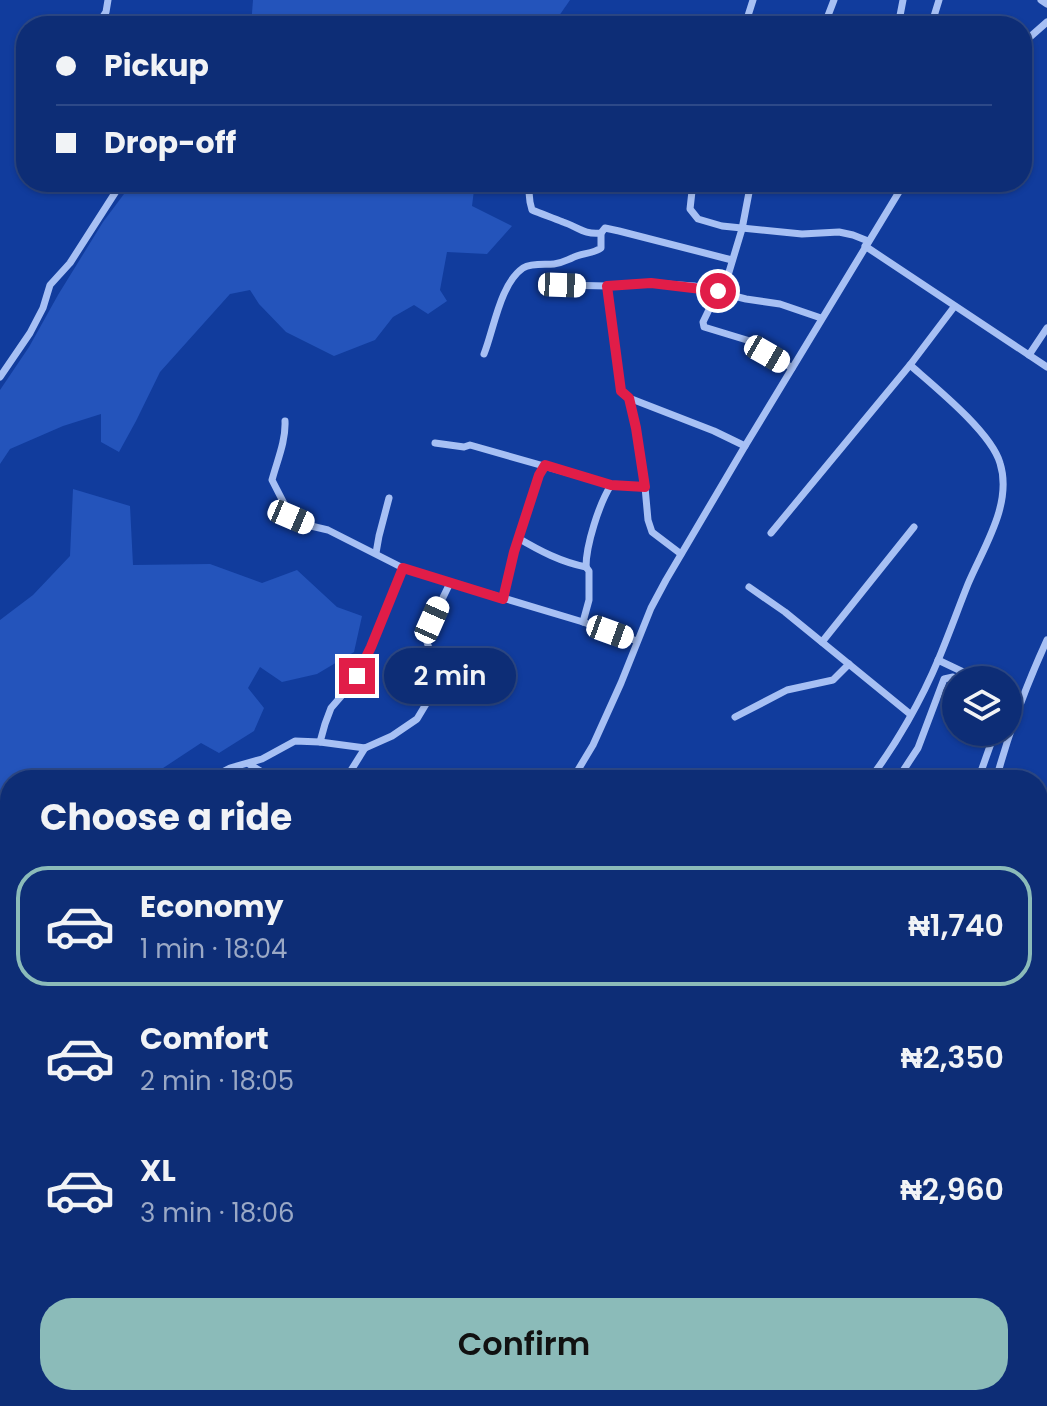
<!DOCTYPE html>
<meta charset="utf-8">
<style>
:root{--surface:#0d2d76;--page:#16357b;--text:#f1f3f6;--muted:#9aa8c5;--line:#2d4988;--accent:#8bbbb9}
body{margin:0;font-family:Poppins,sans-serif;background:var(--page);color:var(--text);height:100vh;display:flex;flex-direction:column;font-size:30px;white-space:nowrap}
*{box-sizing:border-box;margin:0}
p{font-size:26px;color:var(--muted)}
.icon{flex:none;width:44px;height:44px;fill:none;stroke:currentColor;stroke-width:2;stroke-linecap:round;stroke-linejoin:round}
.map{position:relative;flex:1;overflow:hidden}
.sheet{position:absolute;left:0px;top:770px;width:1048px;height:636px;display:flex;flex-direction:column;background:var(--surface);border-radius:32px 32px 0 0;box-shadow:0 2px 6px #0004,0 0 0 2px var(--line)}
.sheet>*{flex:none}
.top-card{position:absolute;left:16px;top:16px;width:1016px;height:176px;border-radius:32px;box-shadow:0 2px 6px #0004,0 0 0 2px var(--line);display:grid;align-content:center;height:176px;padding:0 40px;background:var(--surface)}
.tools{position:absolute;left:942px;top:666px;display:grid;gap:16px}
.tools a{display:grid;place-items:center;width:80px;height:80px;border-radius:50%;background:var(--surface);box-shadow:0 2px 6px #0004,0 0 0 2px var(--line);font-size:40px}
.end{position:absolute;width:36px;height:36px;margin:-18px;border:10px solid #e11d48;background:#fff;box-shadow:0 0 0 4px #fff}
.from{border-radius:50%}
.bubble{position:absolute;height:56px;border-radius:28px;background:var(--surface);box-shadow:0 2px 6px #0004,0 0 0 2px var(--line);font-size:26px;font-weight:600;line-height:56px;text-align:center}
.car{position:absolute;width:24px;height:48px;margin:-24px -12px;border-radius:10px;box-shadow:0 0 6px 2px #0007;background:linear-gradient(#fff 24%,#345 0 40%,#fff 0 76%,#345 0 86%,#fff 0)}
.top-card b{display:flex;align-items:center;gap:28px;height:76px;font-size:30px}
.top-card b+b{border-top:2px solid var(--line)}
.top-card i{width:20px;height:20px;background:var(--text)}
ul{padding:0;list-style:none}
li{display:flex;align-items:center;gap:24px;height:120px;margin:0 16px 12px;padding:0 24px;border:4px solid transparent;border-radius:32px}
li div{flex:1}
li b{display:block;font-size:30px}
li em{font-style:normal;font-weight:600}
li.selected{border-color:var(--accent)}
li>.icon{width:72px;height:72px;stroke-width:1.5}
h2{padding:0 40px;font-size:36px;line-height:96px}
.action{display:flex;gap:16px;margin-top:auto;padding:16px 40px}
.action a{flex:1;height:92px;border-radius:32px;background:var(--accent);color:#111;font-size:32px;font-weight:600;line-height:92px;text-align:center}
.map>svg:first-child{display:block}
.green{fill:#2454bb}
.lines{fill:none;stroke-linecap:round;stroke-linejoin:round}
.minor{stroke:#a7c0f4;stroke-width:7}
.tertiary{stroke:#a7c0f4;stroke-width:9}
.secondary{stroke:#d7e3fd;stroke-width:10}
.primary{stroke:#f5f7ff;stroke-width:11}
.route{stroke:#e11d48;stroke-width:10}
</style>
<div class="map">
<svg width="1047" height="1406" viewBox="0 0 1047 1406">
<rect width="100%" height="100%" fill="#113c9d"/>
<!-- green -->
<g class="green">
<path d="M253,0H570L552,26H251Z"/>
<path d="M133,182H475L472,206L512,226L487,254L447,252L440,290L447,301L428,314L414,305L393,317L375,340L334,356L286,332L259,304L250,290L230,294L160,372L136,421L119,452L101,442V414L63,426L10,449L0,464V390L29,347L58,295L103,222Z"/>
<path d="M73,489L130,506L133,565L210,564L262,583L297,570L337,607L362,616L354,652L317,674L282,682L260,667L248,688L264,708L254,731L219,753L201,743L148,778V780H10V823L0,827V620L33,595L70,556Z"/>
</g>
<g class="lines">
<!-- minor -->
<g class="minor">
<path d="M753,0L746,22L777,26"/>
<path d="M1041,0L1047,4"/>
<path d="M97,26L106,12L108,0"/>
<path d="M824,26L834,0"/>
<path d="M898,26L903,0"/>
<path d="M931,26L939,0"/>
<path d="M1022,44L1047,22"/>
<path d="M528,182L530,202L532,210C542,214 553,218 563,222C578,227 584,235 601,233L605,228L619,231L732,260"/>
<path d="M693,182L690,209L698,219L722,226L802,234L839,232L853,235L868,241"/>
<path d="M717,182L751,186"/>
<path d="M865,246L1047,367"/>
<path d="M562,285L607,286L651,283L694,286L746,299L780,304L821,318"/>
<path d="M607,286L621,392L629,398L714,431L745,446"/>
<path d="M718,291L703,322L704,327L750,341L792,368"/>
<path d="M723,292L742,229L751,182"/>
<path d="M484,354C494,329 500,284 523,268C532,263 545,265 554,264C562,263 565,261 572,258C581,253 593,254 601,248V233"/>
<path d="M1029,355L1047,328"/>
<path d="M0,377L30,333L43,308L50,285L70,263L122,182"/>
<path d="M629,398L636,428L645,487"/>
<path d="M285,421C286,441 277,461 272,480L291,517L311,526L328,530L403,568L583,622L637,641"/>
<path d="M435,443L464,447L470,445L611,485L645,487L648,520L652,532L681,554"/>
<path d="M771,533L910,365L954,307"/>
<path d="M518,538C540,551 561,562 586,567"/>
<path d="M376,553L379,536L389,498"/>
<path d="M749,587L785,612L910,714"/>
<path d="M503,599L514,552L539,475L545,465"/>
<path d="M583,622L589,600V571L586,567C586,545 599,504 611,485"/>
<path d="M822,642L914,527"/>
<path d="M938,660L980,680"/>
<path d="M1008,693L1021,699"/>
<path d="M735,717L787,690L833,680L849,664"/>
<path d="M320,742L325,724L331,708L350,686L362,667L403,568"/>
<path d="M249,764L275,780"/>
<path d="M207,780L230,768L262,759L295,741L320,742L365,748L392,736L417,719L426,704L433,670V661L427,642L428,636L432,620L450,583"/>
<path d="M345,780L365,748"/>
<path d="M572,780L593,745L621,683L651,608L666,580L745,446L905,182"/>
<path d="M869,780C896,745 922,699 939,658C949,634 958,609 968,584C983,548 1013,504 1000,463C991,432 935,387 910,365"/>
<path d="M897,780L918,748L944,679L953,677L962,680"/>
<path d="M978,780L995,732"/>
<path d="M996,780C1009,731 1026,686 1047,640"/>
<path d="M0,1043L10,1031"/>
<path d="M1038,1113H1047"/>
<path d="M1038,1161L1047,1162"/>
</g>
<!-- tertiary -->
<path class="tertiary" d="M261,1406L266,1396"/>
<!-- secondary -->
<g class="secondary">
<path d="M0,995L10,1003"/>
<path d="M0,1018L10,1027"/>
<path d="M531,1396L545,1406"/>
<path d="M560,1396L574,1406"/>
</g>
<!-- primary -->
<path class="primary" d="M1047,1406V1401"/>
</g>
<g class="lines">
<!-- route -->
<path class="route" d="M357,676L371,647L403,568L503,599L514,552L539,475L545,465L611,485L645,487L636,428L629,398L621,391L607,286L651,283L718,291"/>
</g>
</svg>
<div class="tools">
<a><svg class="icon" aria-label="layers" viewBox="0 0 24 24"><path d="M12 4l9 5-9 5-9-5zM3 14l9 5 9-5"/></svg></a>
</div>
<i class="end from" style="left:718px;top:291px"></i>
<i class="end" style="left:357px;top:676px"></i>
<div class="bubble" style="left:384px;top:648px;width:132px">2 min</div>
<i class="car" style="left:562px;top:285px;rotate:92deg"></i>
<i class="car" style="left:767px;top:354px;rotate:120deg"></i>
<i class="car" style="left:291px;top:517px;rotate:113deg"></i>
<i class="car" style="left:432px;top:620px;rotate:24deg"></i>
<i class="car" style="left:610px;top:632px;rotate:110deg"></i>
<div class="top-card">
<b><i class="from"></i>Pickup</b>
<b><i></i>Drop-off</b>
</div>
<section class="sheet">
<h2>Choose a ride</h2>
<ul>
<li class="selected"><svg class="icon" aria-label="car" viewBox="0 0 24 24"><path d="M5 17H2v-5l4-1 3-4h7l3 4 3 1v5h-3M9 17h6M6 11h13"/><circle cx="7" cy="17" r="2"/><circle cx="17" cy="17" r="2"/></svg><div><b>Economy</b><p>1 min · 18:04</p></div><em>₦1,740</em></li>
<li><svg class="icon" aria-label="car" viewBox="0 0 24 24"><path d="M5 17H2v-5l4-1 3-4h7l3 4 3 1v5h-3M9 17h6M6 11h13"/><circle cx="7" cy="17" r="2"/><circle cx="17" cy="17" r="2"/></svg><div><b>Comfort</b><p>2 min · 18:05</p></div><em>₦2,350</em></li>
<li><svg class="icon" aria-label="car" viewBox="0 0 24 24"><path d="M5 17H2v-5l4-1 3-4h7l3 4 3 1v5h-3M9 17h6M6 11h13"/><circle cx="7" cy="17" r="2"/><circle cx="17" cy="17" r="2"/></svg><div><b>XL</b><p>3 min · 18:06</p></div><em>₦2,960</em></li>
</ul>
<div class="action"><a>Confirm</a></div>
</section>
</div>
